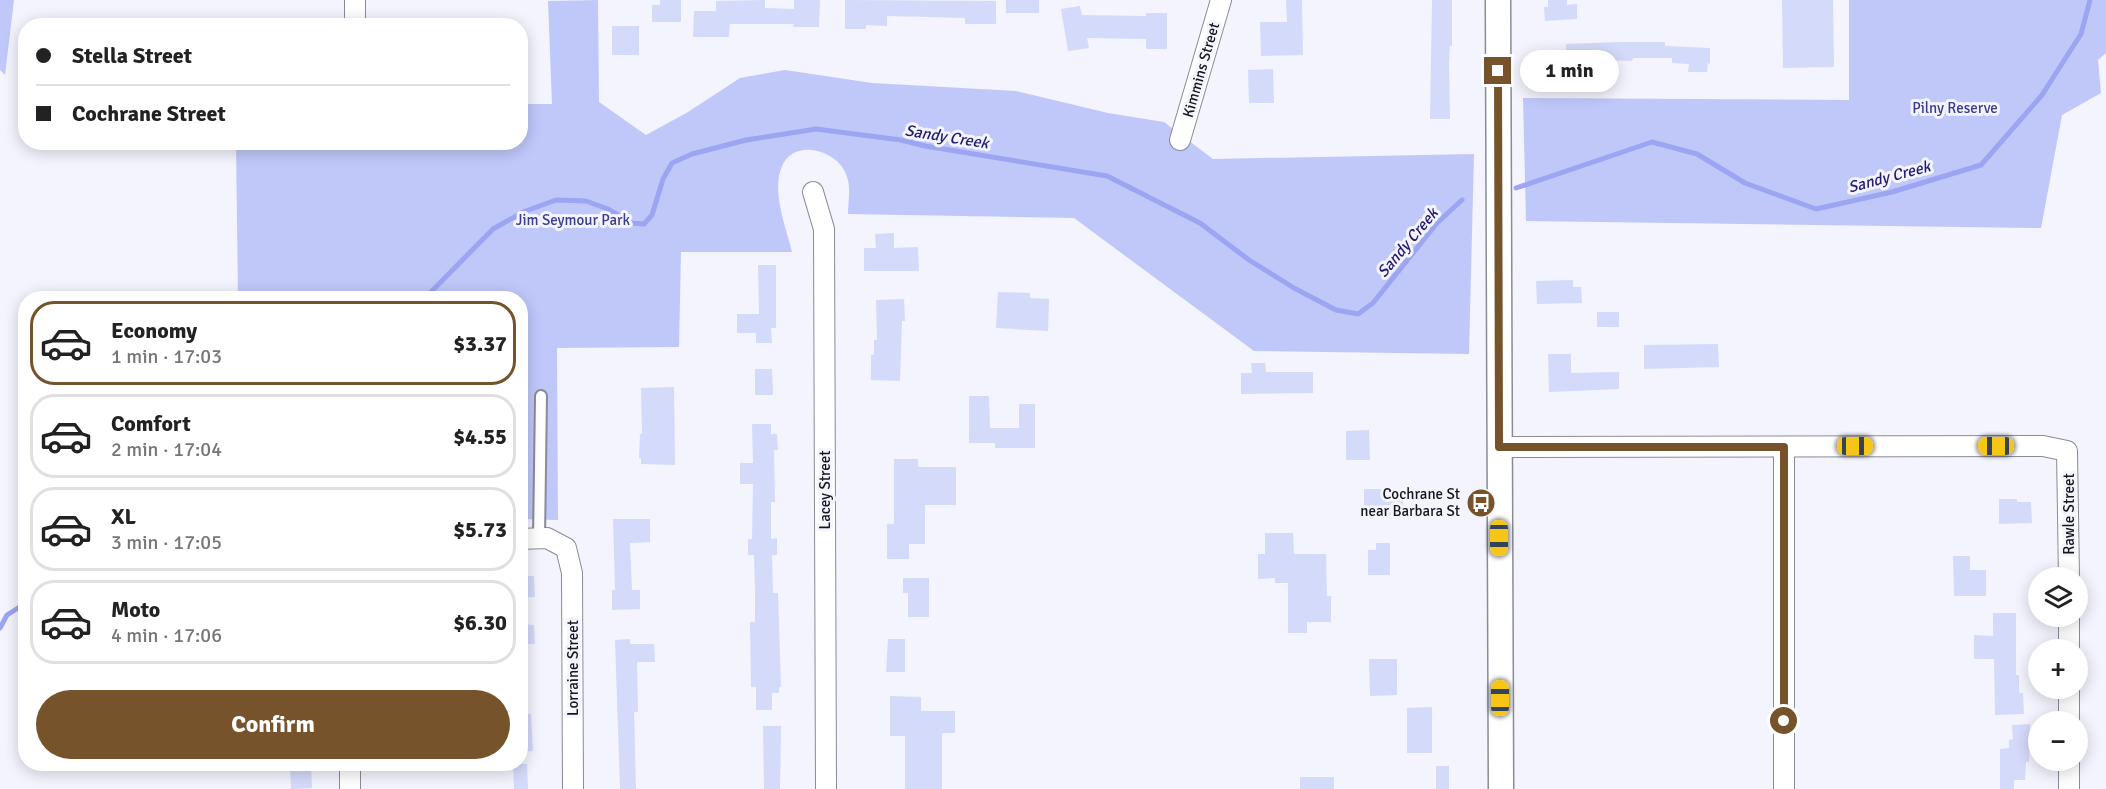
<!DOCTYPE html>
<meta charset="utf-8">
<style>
:root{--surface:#fff;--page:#f2f2f2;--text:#222;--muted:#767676;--line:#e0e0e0;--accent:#76532b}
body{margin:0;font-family:Signika,sans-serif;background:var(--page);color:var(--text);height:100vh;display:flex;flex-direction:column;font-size:22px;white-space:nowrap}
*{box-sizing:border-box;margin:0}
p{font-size:20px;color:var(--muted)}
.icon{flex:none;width:33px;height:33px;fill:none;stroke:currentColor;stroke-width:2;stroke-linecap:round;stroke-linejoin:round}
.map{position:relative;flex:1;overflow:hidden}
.panel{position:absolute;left:18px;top:291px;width:510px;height:480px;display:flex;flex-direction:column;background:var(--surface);border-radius:24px;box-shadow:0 3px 15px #0003}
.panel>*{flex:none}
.hud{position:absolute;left:18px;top:18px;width:510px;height:132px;border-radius:24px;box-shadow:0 3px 15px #0003;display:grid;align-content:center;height:132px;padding:0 18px;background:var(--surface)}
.tools{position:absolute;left:2028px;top:567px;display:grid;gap:12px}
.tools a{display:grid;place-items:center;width:60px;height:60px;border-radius:50%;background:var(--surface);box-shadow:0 3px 15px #0003;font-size:30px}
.end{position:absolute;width:27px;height:27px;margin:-14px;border:8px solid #76532b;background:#fff;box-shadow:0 0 0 3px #fff}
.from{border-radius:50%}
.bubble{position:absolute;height:42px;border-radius:21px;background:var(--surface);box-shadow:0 3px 15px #0003;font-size:20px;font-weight:700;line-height:42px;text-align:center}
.car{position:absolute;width:18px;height:36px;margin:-18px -9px;border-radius:8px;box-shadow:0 0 4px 2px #0007;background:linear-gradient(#f5c518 24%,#345 0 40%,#f5c518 0 76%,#345 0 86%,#f5c518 0)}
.hud b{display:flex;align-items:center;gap:21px;height:57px;font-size:22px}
.hud b+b{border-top:2px solid var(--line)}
.hud i{width:15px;height:15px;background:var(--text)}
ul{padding:10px 0 0;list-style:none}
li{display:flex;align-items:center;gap:18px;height:84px;margin:0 12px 9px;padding:0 6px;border:3px solid var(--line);border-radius:24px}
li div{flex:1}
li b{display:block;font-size:22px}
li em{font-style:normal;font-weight:700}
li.active{border-color:var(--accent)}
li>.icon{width:54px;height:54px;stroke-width:1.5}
.button{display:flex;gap:12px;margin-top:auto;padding:12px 18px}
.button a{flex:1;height:69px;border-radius:36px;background:var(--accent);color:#fff;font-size:24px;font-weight:700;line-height:69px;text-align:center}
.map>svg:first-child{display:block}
.green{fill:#c0c8fa}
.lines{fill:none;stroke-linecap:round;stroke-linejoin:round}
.stream{stroke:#9ba5f1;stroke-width:5}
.building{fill:#d4dafa}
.service-casing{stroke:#898b97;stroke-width:14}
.minor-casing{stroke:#898b97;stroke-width:22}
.tertiary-casing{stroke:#898b97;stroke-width:27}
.service{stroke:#fff;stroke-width:10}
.minor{stroke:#fff;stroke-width:20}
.tertiary{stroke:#fff;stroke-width:24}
.route{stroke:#76532b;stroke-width:8}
.labels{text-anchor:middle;stroke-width:6;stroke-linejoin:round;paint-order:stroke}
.street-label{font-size:15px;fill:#15161a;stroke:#f3f4fd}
.park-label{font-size:15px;fill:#393a91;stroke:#f3f4fd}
.poi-label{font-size:15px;fill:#15161a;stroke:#f3f4fd;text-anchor:end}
.water-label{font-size:16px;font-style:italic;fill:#231b71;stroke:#f3f4fd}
</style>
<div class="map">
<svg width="2106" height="789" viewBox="0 0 2106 789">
<rect width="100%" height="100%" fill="#f3f4fd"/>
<!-- green -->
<g class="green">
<path d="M0,0H14L5,75L0,70Z"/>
<path d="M598,0L599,102L646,135L688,112L740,78L785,70L872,83L1016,91L1108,113L1164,122L1213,159L1474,154L1469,354L1254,351L1074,218L848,214C848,203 851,187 847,177C840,151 795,137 782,166C771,191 786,227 792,252H681L679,347L557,348L558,520L521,519L520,298H238L236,143L520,142L521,104H552L548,1Z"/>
<path d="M1849,0H2106V53L2098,60L2101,93L2062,115L2041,228L1526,221L1523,98L1849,100Z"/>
</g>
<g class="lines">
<!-- stream -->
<g class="stream">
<path d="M1516,188L1652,142L1697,154L1745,183L1816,209L1892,192L1981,165L2042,95L2081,34L2090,0"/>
<path d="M425,298L493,229L523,212L556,200L586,201L608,209L631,223L644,224L652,215L663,179L672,163L692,154L746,140L816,129L901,140L925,146L1107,176L1200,223L1249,260L1294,288L1336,310L1358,314L1373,303L1437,223L1462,200"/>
<path d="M0,628L7,615L26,603"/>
</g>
</g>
<!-- building -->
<g class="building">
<path d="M660,0H681V22H652V5H660Z"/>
<path d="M765,0V8L794,9V0H820L819,27H793L794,24H730L729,37H693L694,11H716V1Z"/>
<path d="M845,0L996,1V24H965V18L887,16V26L866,25V29H845Z"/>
<rect x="1006" y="0" width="33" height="13"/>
<path d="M1286,0H1302L1303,55L1261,56L1260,22H1287Z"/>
<path d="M1432,0H1452V46H1450L1449,63L1450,119H1430Z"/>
<path d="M1548,0H1567V5L1577,4V19L1545,21L1544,7H1548Z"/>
<path d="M1782,0H1833L1834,67L1783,68Z"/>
<path d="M1080,6L1082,15L1146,16V13H1167V49H1146V39L1087,38L1089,48L1068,51L1061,9Z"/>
<rect x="612" y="26" width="27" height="29"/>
<path d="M1618,42H1665V46L1710,48V64L1708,63L1707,72H1688L1689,64L1672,63V58H1633L1632,61L1606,60V72H1567L1566,44Z"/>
<path d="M1273,69L1274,103H1249L1248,70Z"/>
<path d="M894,233V248L918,247L919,271H864V248H876L875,234Z"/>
<path d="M758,265H776V328H771L772,343H756V333H737V314H759Z"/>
<path d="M1573,280V287H1581L1582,303L1537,304L1536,281Z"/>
<path d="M998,292L1030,293V298L1049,299L1048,331L996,328Z"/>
<path d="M904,299L905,321H902L900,381L871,380V355H874V340H877L876,300Z"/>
<rect x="1597" y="312" width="22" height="15"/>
<path d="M1718,344L1719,367L1644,369V345Z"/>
<path d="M1548,354H1571V373L1619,372V389L1549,392Z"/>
<path d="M1251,363H1265L1266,372H1313V393L1241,394V373H1252Z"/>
<path d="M755,369H772L773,395H755Z"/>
<path d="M674,387L675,465L641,464V458H639L640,434H642L641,388Z"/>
<path d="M969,396H989L990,428H1019V404H1035V448H995V443H969Z"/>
<path d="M752,424H771V434H777L778,450H774L775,502H771V539L777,538V555H772L773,593H778L781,687H779V693H772V710H756V687H751L750,622H755V593L754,555H748V539H752L753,484H740V463H753Z"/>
<path d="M1369,430L1370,460H1346V431Z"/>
<path d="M894,459H918V467H956V505H925V544H909V559H887V524H894Z"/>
<rect x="1364" y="489" width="39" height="26"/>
<path d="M1999,499H2017V502H2031L2032,523L1999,524Z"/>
<path d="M613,519H650V542L630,543L632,590H640V609L612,610V590H615Z"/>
<path d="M1265,533H1293L1294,554H1326L1327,596H1331V622H1307V633H1288V583H1275V578L1258,579V554H1265Z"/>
<path d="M1376,543H1390V575H1368V550H1376Z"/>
<path d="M1953,556H1970V570H1986V596H1954Z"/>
<path d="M520,576H534L535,597H520Z"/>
<path d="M903,578H929V617H908V593H903Z"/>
<path d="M1993,613H2016V675H2019V693H2023L2024,714L1995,715L1994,659H1974V635L1993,636Z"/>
<path d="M520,624L534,625L535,644H520Z"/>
<path d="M630,639V644H654L655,662H637L638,712H634L636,789H620L615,640Z"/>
<path d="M888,639H905V672H886Z"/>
<path d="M1369,659H1397V695L1370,696Z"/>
<path d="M890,696L921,697V711H955V733H942V789H905V736H890Z"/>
<path d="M1432,707V753H1407V708Z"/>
<path d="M520,714H531L533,751L520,752Z"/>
<path d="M2030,724L2029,762H2026L2025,780H2014V789H2000V749L2009,748V740L2013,739L2012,725Z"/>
<path d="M763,726H781L780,789H764Z"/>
<path d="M513,764H527L528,789H514Z"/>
<path d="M311,765L312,788L291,789L290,766Z"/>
<rect x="1436" y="766" width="13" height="23"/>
<rect x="1300" y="777" width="34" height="12"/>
</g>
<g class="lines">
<!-- service casing -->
<g class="service-casing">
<path id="service" d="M539,538L541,396"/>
</g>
<!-- minor casing -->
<g class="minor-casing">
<g id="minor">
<path d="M355,0V26"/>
<path d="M1180,140L1221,0"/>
<path d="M813,192L824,229L826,789"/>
<path d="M1499,447L2043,446L2067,451L2069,578"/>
<path d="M520,539L547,538L566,548L572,573L573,789"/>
<path d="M2069,650V616"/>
<path d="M2069,722V688"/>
<path d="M350,764V789"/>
<path d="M1784,789V447"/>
<path d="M2069,789V760"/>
</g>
</g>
<!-- tertiary casing -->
<g class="tertiary-casing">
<path id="tertiary" d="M1498,0L1501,789"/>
</g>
<!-- service -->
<use href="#service" class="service"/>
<!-- minor -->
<use href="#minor" class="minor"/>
<!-- tertiary -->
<use href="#tertiary" class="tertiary"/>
</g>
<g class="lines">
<!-- route -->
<path class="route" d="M1498,71L1499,447H1784V721"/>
</g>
<!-- icons -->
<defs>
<g id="bus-disc" transform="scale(1.5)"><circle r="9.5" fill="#76532b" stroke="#f3f4fd"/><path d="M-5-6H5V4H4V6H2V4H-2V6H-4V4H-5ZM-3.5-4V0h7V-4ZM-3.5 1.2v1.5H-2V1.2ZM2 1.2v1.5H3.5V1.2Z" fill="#fff"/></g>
</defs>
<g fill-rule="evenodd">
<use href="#bus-disc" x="1481" y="503"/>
</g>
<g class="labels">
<!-- street labels -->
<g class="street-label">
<text transform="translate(1201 70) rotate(-74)" y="5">Kimmins Street</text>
<text transform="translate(825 490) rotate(-90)" y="5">Lacey Street</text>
<text transform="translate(2069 514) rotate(-90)" y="5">Rawle Street</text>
<text transform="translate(573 668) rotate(-90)" y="5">Lorraine Street</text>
</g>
<!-- park labels -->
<g class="park-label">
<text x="1955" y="113">Pilny Reserve</text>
<text x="573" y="225">Jim Seymour Park</text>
</g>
<!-- poi labels -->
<g class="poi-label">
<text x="1460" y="499">Cochrane St<tspan x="1460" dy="17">near Barbara St</tspan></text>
</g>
<!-- water labels -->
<g class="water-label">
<text transform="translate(947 136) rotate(9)" y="6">Sandy Creek</text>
<text transform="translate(1889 176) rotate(-15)" y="6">Sandy Creek</text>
<text transform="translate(1407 242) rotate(-50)" y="6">Sandy Creek</text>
</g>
</g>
</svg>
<div class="tools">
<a><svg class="icon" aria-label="layers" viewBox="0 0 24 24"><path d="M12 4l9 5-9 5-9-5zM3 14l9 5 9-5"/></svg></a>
<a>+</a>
<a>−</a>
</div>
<i class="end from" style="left:1784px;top:721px"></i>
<i class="end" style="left:1498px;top:71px"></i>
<div class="bubble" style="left:1520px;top:50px;width:99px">1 min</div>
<i class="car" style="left:1855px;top:446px;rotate:90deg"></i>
<i class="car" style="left:1996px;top:446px;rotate:270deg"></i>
<i class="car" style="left:1499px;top:538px;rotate:180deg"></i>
<i class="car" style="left:1500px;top:698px;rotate:0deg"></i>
<div class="hud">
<b><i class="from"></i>Stella Street</b>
<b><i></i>Cochrane Street</b>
</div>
<section class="panel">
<ul>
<li class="active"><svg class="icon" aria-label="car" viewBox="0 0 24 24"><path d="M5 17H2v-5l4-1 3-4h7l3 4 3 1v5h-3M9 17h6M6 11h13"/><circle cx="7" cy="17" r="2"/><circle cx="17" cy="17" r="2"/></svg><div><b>Economy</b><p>1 min · 17:03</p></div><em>$3.37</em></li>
<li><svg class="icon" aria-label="car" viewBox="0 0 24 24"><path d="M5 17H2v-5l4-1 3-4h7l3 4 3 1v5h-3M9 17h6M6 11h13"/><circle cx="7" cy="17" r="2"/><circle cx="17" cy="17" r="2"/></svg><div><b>Comfort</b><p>2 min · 17:04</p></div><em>$4.55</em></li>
<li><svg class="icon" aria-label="car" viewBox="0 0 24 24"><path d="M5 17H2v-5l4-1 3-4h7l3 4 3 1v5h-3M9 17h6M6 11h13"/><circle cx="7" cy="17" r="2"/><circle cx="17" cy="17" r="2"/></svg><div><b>XL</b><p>3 min · 17:05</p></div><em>$5.73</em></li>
<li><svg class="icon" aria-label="car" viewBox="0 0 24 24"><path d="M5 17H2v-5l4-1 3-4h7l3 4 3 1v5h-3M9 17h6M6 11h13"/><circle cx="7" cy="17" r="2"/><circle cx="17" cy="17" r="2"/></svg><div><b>Moto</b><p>4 min · 17:06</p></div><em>$6.30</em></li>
</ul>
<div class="button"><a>Confirm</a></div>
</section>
</div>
